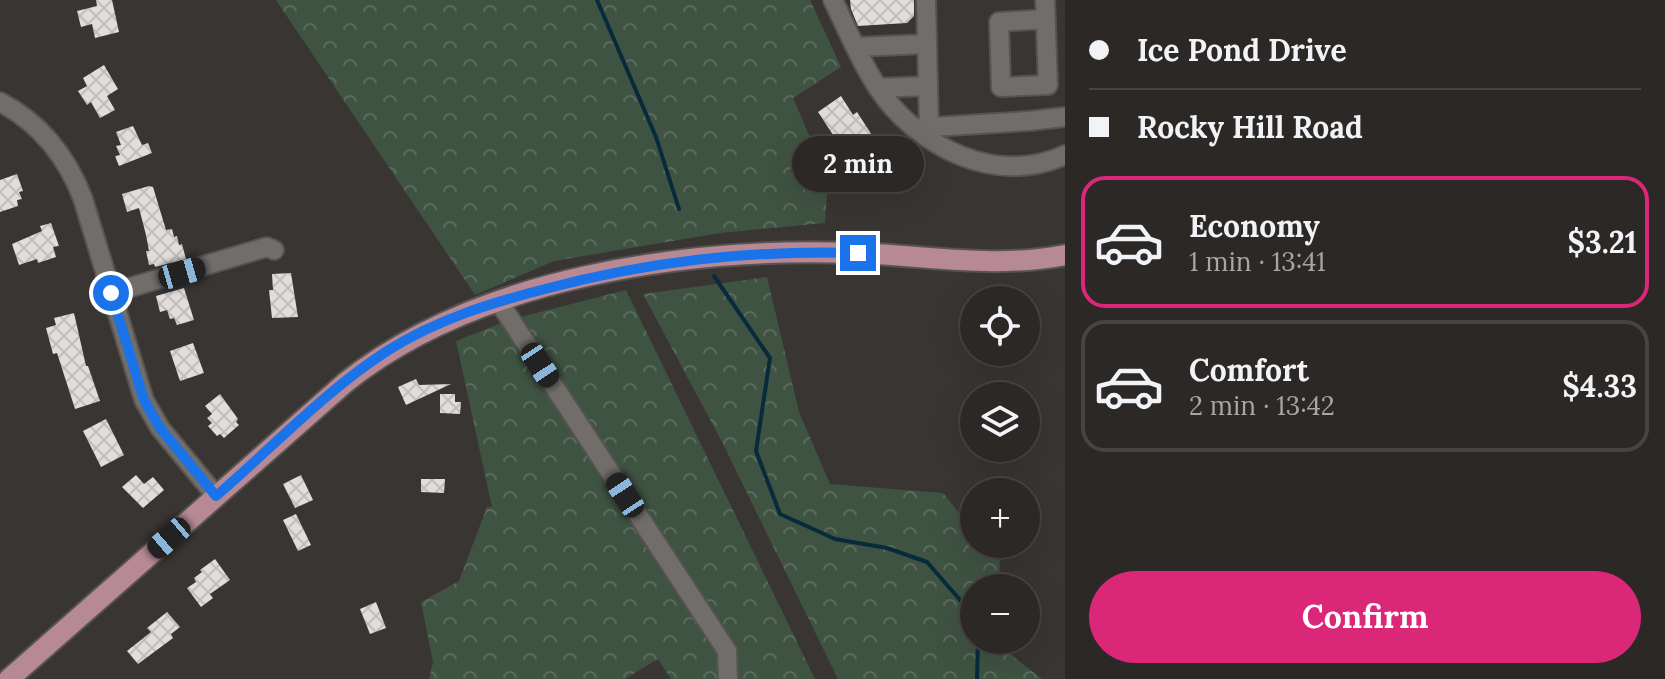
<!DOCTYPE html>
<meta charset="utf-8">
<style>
:root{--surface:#2b2826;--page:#373432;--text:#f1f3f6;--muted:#a6a6a7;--line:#474443;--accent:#db2777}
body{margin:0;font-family:Lora,serif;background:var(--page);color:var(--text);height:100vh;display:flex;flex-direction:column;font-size:30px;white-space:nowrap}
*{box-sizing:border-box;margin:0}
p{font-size:26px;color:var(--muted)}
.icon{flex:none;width:44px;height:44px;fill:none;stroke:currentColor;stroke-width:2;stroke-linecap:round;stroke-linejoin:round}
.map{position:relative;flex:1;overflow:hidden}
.panel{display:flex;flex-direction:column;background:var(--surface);width:600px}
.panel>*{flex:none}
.banner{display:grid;align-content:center;height:176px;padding:0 24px;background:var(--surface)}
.buttons{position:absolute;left:960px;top:286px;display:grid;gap:16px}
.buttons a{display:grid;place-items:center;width:80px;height:80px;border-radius:50%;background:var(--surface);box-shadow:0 8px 32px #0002,0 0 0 2px var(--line);font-size:40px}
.end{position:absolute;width:36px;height:36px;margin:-18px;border:10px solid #1a73e8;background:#fff;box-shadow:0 0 0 4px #fff}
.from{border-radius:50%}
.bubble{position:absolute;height:56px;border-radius:28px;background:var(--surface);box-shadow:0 8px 32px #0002,0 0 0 2px var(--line);font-size:26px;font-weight:700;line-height:56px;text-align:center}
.car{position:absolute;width:24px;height:48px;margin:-24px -12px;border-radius:10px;box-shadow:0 0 6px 2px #0007;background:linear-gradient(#222 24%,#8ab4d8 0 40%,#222 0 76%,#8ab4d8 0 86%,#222 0)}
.banner b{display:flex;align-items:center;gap:28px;height:76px;font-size:30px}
.banner b+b{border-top:2px solid var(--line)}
.banner i{width:20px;height:20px;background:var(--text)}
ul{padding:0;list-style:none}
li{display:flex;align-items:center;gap:24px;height:132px;margin:0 16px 12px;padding:0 8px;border:4px solid var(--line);border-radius:24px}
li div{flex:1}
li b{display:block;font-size:30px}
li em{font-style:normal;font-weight:700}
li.active{border-color:var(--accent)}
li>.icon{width:72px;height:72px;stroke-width:1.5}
.action{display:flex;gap:16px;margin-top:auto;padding:16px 24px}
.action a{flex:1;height:92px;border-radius:48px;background:var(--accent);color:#fff;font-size:32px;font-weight:700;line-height:92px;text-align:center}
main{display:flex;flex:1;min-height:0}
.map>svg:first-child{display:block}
.forest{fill:url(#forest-crowns)}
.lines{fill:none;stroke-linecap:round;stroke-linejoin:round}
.stream{stroke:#082b3b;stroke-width:4}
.building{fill:url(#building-cross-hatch)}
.minor-casing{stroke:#565351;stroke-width:22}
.major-casing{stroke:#565351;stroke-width:24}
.minor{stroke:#716d6b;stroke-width:18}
.major{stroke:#b78995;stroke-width:20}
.route{stroke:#1a73e8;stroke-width:10}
</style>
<main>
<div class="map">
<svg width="1065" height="679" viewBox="0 0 1065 679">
<defs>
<pattern id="forest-crowns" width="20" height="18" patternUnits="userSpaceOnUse" patternTransform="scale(2)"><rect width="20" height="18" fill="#3f5343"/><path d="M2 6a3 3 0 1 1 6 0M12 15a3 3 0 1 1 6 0" fill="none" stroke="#5a6b5d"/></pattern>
<pattern id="building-cross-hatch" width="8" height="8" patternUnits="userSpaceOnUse" patternTransform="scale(2)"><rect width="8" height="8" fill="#e2dddb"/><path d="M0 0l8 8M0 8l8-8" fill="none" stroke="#c1bdbc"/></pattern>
</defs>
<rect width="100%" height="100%" fill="#393533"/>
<!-- forest -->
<g class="forest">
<path d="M276,0H810L841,67L793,98L828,179L825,223L720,233L554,261L475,295Z"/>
<path d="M767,277L799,412L830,484L943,493L974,531V544H986L1000,558L999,588H974V640H997V644L1042,679H838L722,442L643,294Z"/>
<path d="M626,290L815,679H671L658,659L625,679H429L433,662L421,602L459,581L487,507H492L456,341L509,320Z"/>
</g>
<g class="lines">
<!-- stream -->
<g class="stream">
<path d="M597,0L656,137L679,209"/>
<path d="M714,276L770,358L756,451L780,514L835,539L887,548L927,562L974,616"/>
<path d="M977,679L978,640"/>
</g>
</g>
<!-- building -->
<g class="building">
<path d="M96,0H112L119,32L95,38L92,24L81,27L77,11L97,6Z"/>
<path d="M850,0H914V16L907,23L858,26L851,9Z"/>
<path d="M104,65L118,89L107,96L115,110L100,118L91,102L87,105L78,91L87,86L83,78Z"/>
<path d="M841,96L853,115L857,112L877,143L873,145L881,158L858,173L818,112Z"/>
<path d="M133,126L142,145L148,143L152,153L119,166L115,156L120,155L116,146L121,145L116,132Z"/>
<path d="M17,174L23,191L19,192L22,199L17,200L18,206L0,212V180Z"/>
<path d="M149,186L153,187L166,230L172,229L174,237L177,236L179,245L182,244L186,259L155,267L154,264L149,265L146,251H149L146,235L139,208L127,212L122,194Z"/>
<path d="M51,223L59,246L53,247L56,257L38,263L37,259L19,265L12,244L42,231L40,226Z"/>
<path d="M291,273L298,317L272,318L269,290H273L272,274Z"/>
<path d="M184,288L194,320L177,325L174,318L170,319L167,310L160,312L156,296Z"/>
<path d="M74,313L86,366H88L100,401L75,409L57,353L53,354L46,328L56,325L54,318Z"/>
<path d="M193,343L204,373L180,381L170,351Z"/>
<path d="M416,379L419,385L451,384L406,405L398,387Z"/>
<path d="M220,394L238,419L236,422L239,425L224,438L220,434L217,436L208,426L212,423L207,418L212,414L205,406Z"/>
<path d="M440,394H455V402H461L460,414L440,413Z"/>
<path d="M106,419L124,455L101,467L83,431Z"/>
<path d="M136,475L144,484L153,477L164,490L143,508L122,487Z"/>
<path d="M301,475L313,500L295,508L283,484Z"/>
<path d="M421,479H445L444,493L421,492Z"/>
<path d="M296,514L311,545L298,551L283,520Z"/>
<path d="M215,559L230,580L210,594L213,598L201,607L187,588L196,582L194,578L202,572L200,570Z"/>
<path d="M376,602L386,628L370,634L360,609Z"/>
<path d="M167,612L180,627L171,634L173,638L138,664L127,651L151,632L147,628Z"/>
</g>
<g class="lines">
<!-- minor casing -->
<g class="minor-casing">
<g id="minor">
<path d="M833,0C847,29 860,61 878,88C917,147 997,187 1065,155"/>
<path d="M926,0L929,127"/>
<path d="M1045,0L1048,85L1001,87L999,22L1046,19"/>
<path d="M856,47L927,44"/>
<path d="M878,88L928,86"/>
<path d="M0,102C40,123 67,157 83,199L144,400L160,428L216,496"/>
<path d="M916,128L1029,121L1065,117"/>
<path d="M111,293L267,247L274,250"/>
<path d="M499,302L727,651L728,679"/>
</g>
</g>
<!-- major casing -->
<g class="major-casing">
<path id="major" d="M9,679L346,382C478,277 689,247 853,253C924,255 995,269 1065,255"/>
</g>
<!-- minor -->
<use href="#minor" class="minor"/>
<!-- major -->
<use href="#major" class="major"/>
</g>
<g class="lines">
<!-- route -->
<path class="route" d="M111,293L144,400L160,428L216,496C272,448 325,391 387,351C436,320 490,303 545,289C650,261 749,250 858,253"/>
</g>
</svg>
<div class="buttons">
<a><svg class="icon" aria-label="locate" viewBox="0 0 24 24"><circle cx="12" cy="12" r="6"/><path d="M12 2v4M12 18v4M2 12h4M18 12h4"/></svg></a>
<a><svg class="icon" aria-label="layers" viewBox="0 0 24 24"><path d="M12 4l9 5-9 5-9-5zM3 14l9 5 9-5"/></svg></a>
<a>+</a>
<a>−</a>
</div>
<i class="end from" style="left:111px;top:293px"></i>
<i class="end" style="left:858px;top:253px"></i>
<div class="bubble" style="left:792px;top:136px;width:132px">2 min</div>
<i class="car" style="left:182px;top:273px;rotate:74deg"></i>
<i class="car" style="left:540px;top:365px;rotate:147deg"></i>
<i class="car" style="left:625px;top:495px;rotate:327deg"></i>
<i class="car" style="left:169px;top:538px;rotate:229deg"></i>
</div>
<section class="panel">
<div class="banner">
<b><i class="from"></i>Ice Pond Drive</b>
<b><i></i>Rocky Hill Road</b>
</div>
<ul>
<li class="active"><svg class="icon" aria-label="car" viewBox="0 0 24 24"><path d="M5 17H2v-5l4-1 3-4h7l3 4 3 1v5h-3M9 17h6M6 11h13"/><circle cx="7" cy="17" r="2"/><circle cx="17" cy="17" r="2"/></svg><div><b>Economy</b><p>1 min · 13:41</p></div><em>$3.21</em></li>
<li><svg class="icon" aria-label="car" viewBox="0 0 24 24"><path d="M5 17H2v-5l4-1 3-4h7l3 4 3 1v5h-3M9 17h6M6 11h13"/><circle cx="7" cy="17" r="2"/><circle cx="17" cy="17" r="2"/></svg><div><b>Comfort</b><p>2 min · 13:42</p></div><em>$4.33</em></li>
</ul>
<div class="action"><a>Confirm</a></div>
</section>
</main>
